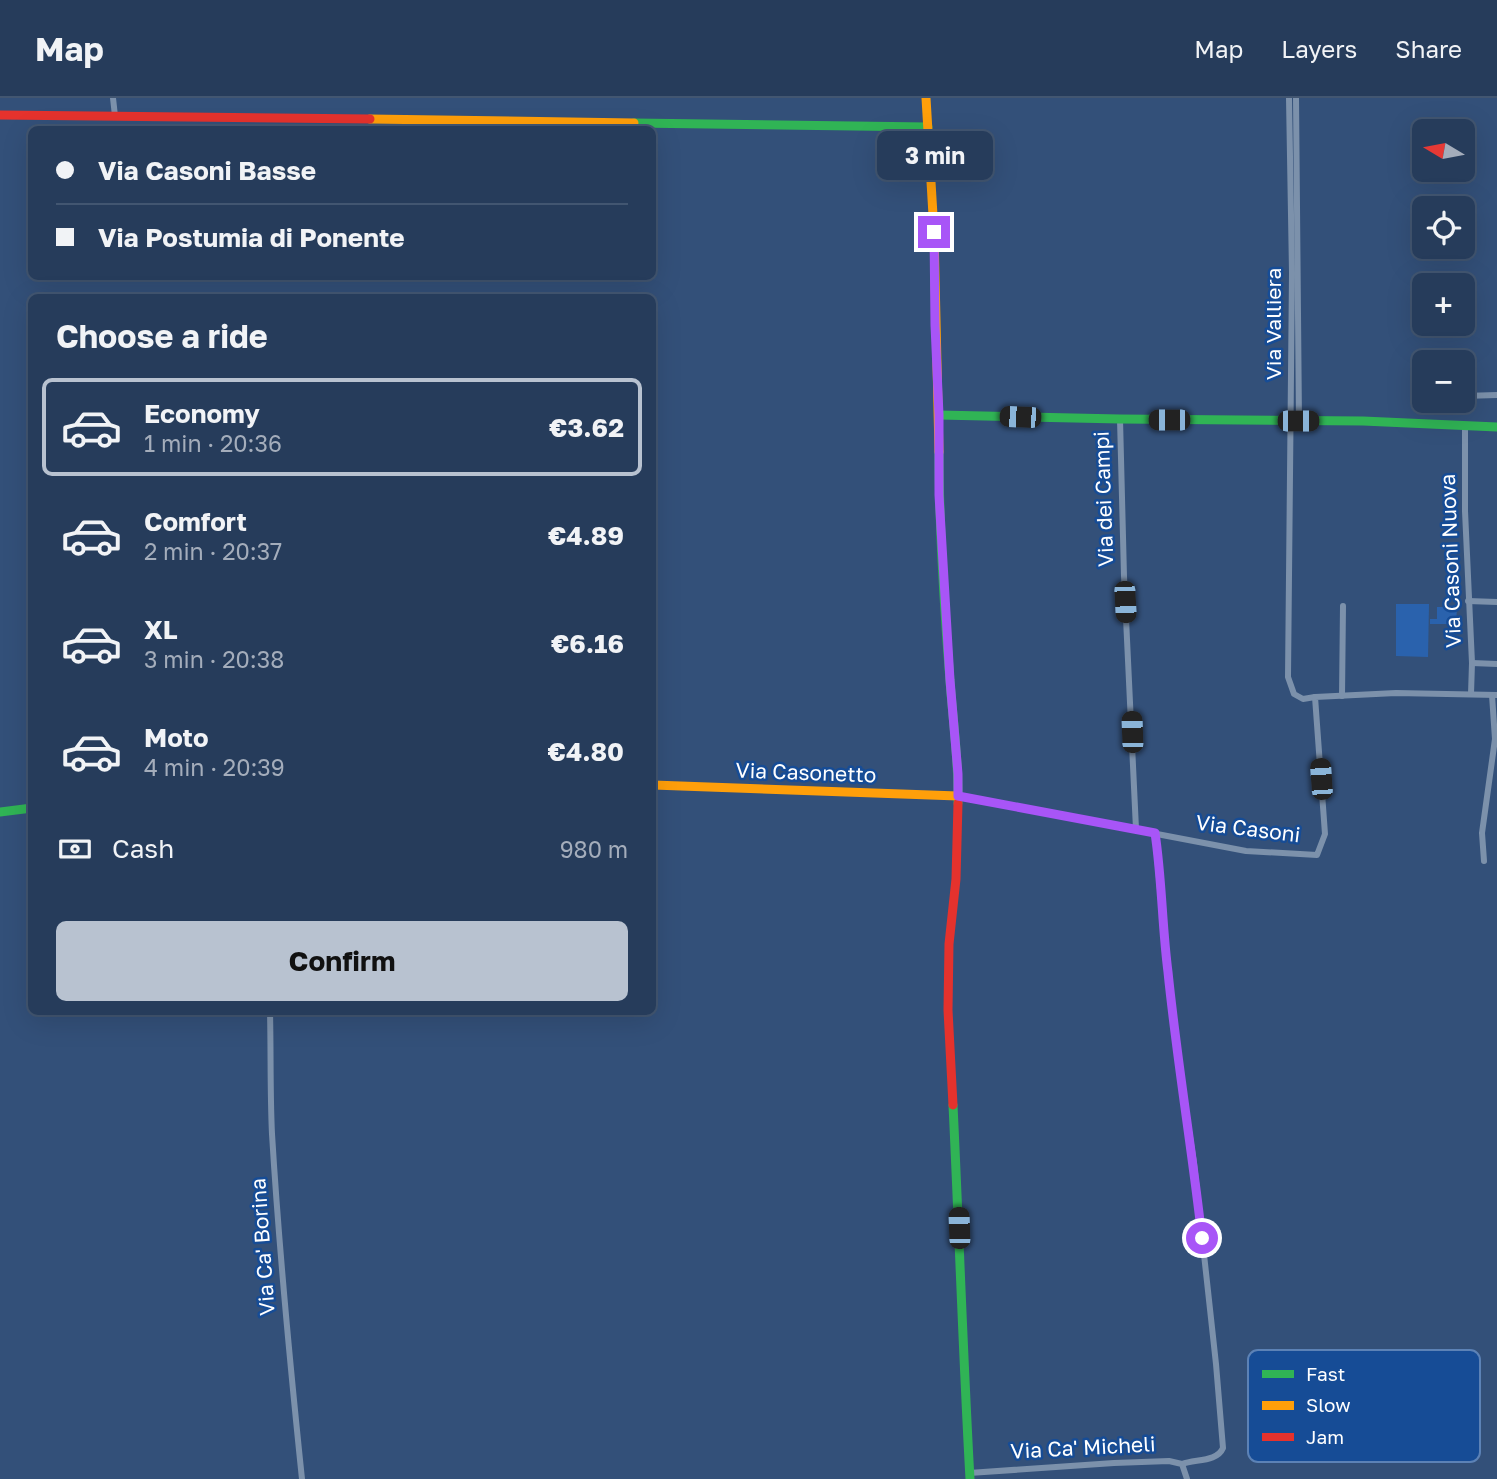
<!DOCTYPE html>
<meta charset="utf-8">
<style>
:root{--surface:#263c5b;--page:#2e4361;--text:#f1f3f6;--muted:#a4adbb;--line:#425671;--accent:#b8c2d0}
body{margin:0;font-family:"Golos Text",sans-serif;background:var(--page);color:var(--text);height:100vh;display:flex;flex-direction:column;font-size:26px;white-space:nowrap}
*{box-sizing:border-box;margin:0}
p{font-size:23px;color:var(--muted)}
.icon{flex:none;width:38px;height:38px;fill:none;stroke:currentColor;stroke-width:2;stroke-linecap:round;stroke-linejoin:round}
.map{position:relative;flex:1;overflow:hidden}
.sheet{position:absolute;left:28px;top:196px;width:628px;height:721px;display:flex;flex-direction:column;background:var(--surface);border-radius:10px;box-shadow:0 7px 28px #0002,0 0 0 2px var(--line)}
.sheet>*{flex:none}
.hud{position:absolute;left:28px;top:28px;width:628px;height:154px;border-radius:10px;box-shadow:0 7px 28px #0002,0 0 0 2px var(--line);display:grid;align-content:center;height:154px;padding:0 28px;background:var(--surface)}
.needle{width:46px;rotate:280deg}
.buttons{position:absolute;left:1412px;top:21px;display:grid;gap:14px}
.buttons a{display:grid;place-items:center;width:63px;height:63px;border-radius:10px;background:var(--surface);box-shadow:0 7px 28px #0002,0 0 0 2px var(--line);font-size:35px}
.end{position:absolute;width:32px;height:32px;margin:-16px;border:9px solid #a855f7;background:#fff;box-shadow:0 0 0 4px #fff}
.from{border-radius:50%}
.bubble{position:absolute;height:49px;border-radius:10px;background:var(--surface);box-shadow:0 7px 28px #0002,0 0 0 2px var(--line);font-size:23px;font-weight:700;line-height:49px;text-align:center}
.car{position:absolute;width:21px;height:42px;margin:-21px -10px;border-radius:9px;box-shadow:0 0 5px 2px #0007;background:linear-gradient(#222 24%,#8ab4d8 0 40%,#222 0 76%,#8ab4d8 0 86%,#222 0)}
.hud b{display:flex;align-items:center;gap:24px;height:66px;font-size:26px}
.hud b+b{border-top:2px solid var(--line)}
.hud i{width:18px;height:18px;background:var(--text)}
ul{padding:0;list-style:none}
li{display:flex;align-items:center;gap:21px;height:98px;margin:0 14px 10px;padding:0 14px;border:4px solid transparent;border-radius:10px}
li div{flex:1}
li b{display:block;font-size:26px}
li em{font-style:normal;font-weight:700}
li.selected{border-color:var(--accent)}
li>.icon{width:63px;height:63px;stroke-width:1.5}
h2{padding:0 28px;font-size:32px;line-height:84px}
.pay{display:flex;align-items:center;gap:18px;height:77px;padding:0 28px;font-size:26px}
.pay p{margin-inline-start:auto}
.action{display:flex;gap:14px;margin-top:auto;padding:14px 28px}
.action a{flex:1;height:80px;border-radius:10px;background:var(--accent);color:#111;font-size:28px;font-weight:700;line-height:80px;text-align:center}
header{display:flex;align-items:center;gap:42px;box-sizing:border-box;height:98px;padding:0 35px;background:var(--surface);border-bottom:2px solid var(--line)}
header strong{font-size:33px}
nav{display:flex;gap:38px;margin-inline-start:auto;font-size:24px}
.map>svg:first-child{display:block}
.green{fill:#2a62ad}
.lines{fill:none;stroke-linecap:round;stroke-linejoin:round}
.street{stroke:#7c91ab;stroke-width:6}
.fast{stroke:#30b455;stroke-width:9}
.slow{stroke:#ff9f0a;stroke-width:9}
.jam{stroke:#e5322d;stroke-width:9}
.route{stroke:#a855f7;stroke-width:9}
.labels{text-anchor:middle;stroke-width:5;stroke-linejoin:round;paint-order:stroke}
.street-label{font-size:21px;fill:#fff;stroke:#164c96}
.key{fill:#164c96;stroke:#5c82b6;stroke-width:2}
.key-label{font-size:19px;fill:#fff}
</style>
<header>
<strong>Map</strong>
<nav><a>Map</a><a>Layers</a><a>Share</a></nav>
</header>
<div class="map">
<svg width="1497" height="1381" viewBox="0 0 1497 1381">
<rect width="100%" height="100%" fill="#335079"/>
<!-- green -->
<g class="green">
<path d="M1396,506H1429L1428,559L1396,558Z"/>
<path d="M1437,509H1457L1456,526H1430V521H1437Z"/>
</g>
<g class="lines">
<!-- street -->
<g class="street">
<path d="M113,0L115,18"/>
<path d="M1289,0L1292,175L1288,579L1294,596L1303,601L1315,599"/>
<path d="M1296,0L1299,323"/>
<path d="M1463,298L1497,297"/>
<path d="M1120,321L1124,478L1136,731"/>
<path d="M1465,328V413L1472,565L1471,596"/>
<path d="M1468,503L1497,504"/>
<path d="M1472,565L1497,566"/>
<path d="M1342,598L1343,508"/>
<path d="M958,698L1246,753L1317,757L1325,736L1315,599L1396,595L1497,597"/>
<path d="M1155,735L1167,871L1180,974L1194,1065L1216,1266L1223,1350C1217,1364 1196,1361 1182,1366"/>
<path d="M1484,763L1482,735L1495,641L1492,597"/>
<path d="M270,914C271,954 270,995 272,1036C279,1151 290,1266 302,1381"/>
<path d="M969,1375L1114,1365L1169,1363L1182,1366L1187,1381"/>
</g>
<!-- fast -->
<g class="fast">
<path d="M634,25L928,29"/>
<path d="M939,317L1120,321L1363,323L1497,329"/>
<path d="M939,354C939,430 944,507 950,583C953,624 959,664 958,705"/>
<path d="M0,714L32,710"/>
<path d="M953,1007C959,1132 963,1257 970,1381"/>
</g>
<!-- slow -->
<g class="slow">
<path d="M926,0L934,134L939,354"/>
<path d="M370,21L634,25"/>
<path d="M653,687L958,698"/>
</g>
<!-- jam -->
<g class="jam">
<path d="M0,17L370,21"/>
<path d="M953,1007L948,912L949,846L956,781L958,705"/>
</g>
</g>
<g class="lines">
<!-- route -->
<path class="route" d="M934,134L935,227L939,317V397L950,582L958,676V698L1155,735C1162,781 1162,828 1168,874C1177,963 1192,1051 1202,1140"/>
</g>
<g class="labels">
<!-- street labels -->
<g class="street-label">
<text transform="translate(1274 226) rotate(-90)" y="7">Via Valliera</text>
<text transform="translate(1104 401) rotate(-92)" y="7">Via dei Campi</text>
<text transform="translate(1451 463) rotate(-92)" y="7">Via Casoni Nuova</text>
<text transform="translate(806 675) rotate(2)" y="7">Via Casonetto</text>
<text transform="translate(1248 731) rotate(7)" y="7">Via Casoni</text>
<text transform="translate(263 1149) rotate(-94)" y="7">Via Ca' Borina</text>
<text transform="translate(1083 1350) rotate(-3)" y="7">Via Ca' Micheli</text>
</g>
</g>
<!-- legend -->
<rect x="1248" y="1252" width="232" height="112" rx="10" class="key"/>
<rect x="1262" y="1272" width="32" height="8" fill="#30b455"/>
<rect x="1262" y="1303" width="32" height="9" fill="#ff9f0a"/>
<rect x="1262" y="1335" width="32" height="8" fill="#e5322d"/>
<g class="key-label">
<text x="1306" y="1283">Fast</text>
<text x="1306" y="1314">Slow</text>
<text x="1306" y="1346">Jam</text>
</g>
</svg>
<div class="buttons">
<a><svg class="needle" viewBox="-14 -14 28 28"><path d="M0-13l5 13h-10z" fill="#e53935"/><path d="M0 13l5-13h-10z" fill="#a4adbb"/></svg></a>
<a><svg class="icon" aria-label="locate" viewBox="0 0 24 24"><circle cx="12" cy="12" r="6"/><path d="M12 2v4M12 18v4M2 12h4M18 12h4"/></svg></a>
<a>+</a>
<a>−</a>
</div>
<i class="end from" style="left:1202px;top:1140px"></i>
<i class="end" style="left:934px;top:134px"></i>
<div class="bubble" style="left:877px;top:33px;width:116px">3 min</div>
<i class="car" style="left:1020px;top:319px;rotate:272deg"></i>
<i class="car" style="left:1169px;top:322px;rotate:270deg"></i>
<i class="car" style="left:1298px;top:323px;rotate:90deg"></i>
<i class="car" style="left:1125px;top:504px;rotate:177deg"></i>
<i class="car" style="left:1132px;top:634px;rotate:358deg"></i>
<i class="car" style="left:1321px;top:681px;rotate:356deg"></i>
<i class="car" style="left:959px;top:1130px;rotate:358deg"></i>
<div class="hud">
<b><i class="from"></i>Via Casoni Basse</b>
<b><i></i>Via Postumia di Ponente</b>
</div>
<section class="sheet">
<h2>Choose a ride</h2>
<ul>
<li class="selected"><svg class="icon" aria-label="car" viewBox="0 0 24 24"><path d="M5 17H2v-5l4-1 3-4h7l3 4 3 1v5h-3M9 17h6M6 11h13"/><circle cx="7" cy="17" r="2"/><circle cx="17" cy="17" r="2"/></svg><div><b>Economy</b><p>1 min · 20:36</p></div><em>€3.62</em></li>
<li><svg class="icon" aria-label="car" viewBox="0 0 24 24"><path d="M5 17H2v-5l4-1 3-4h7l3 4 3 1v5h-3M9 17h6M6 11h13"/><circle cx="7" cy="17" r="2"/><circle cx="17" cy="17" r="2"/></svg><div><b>Comfort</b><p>2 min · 20:37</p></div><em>€4.89</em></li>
<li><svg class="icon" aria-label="car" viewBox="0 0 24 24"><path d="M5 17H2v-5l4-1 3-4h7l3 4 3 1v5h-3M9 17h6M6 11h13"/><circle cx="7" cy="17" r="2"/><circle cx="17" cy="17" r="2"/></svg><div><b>XL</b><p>3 min · 20:38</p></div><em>€6.16</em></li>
<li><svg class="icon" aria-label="car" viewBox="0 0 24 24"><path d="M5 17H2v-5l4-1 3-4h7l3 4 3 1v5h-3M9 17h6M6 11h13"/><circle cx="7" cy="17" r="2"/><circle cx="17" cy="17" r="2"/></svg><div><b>Moto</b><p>4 min · 20:39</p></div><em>€4.80</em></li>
</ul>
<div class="pay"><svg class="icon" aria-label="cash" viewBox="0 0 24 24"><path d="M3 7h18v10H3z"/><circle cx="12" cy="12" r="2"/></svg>Cash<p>980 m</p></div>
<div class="action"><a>Confirm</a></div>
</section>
</div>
